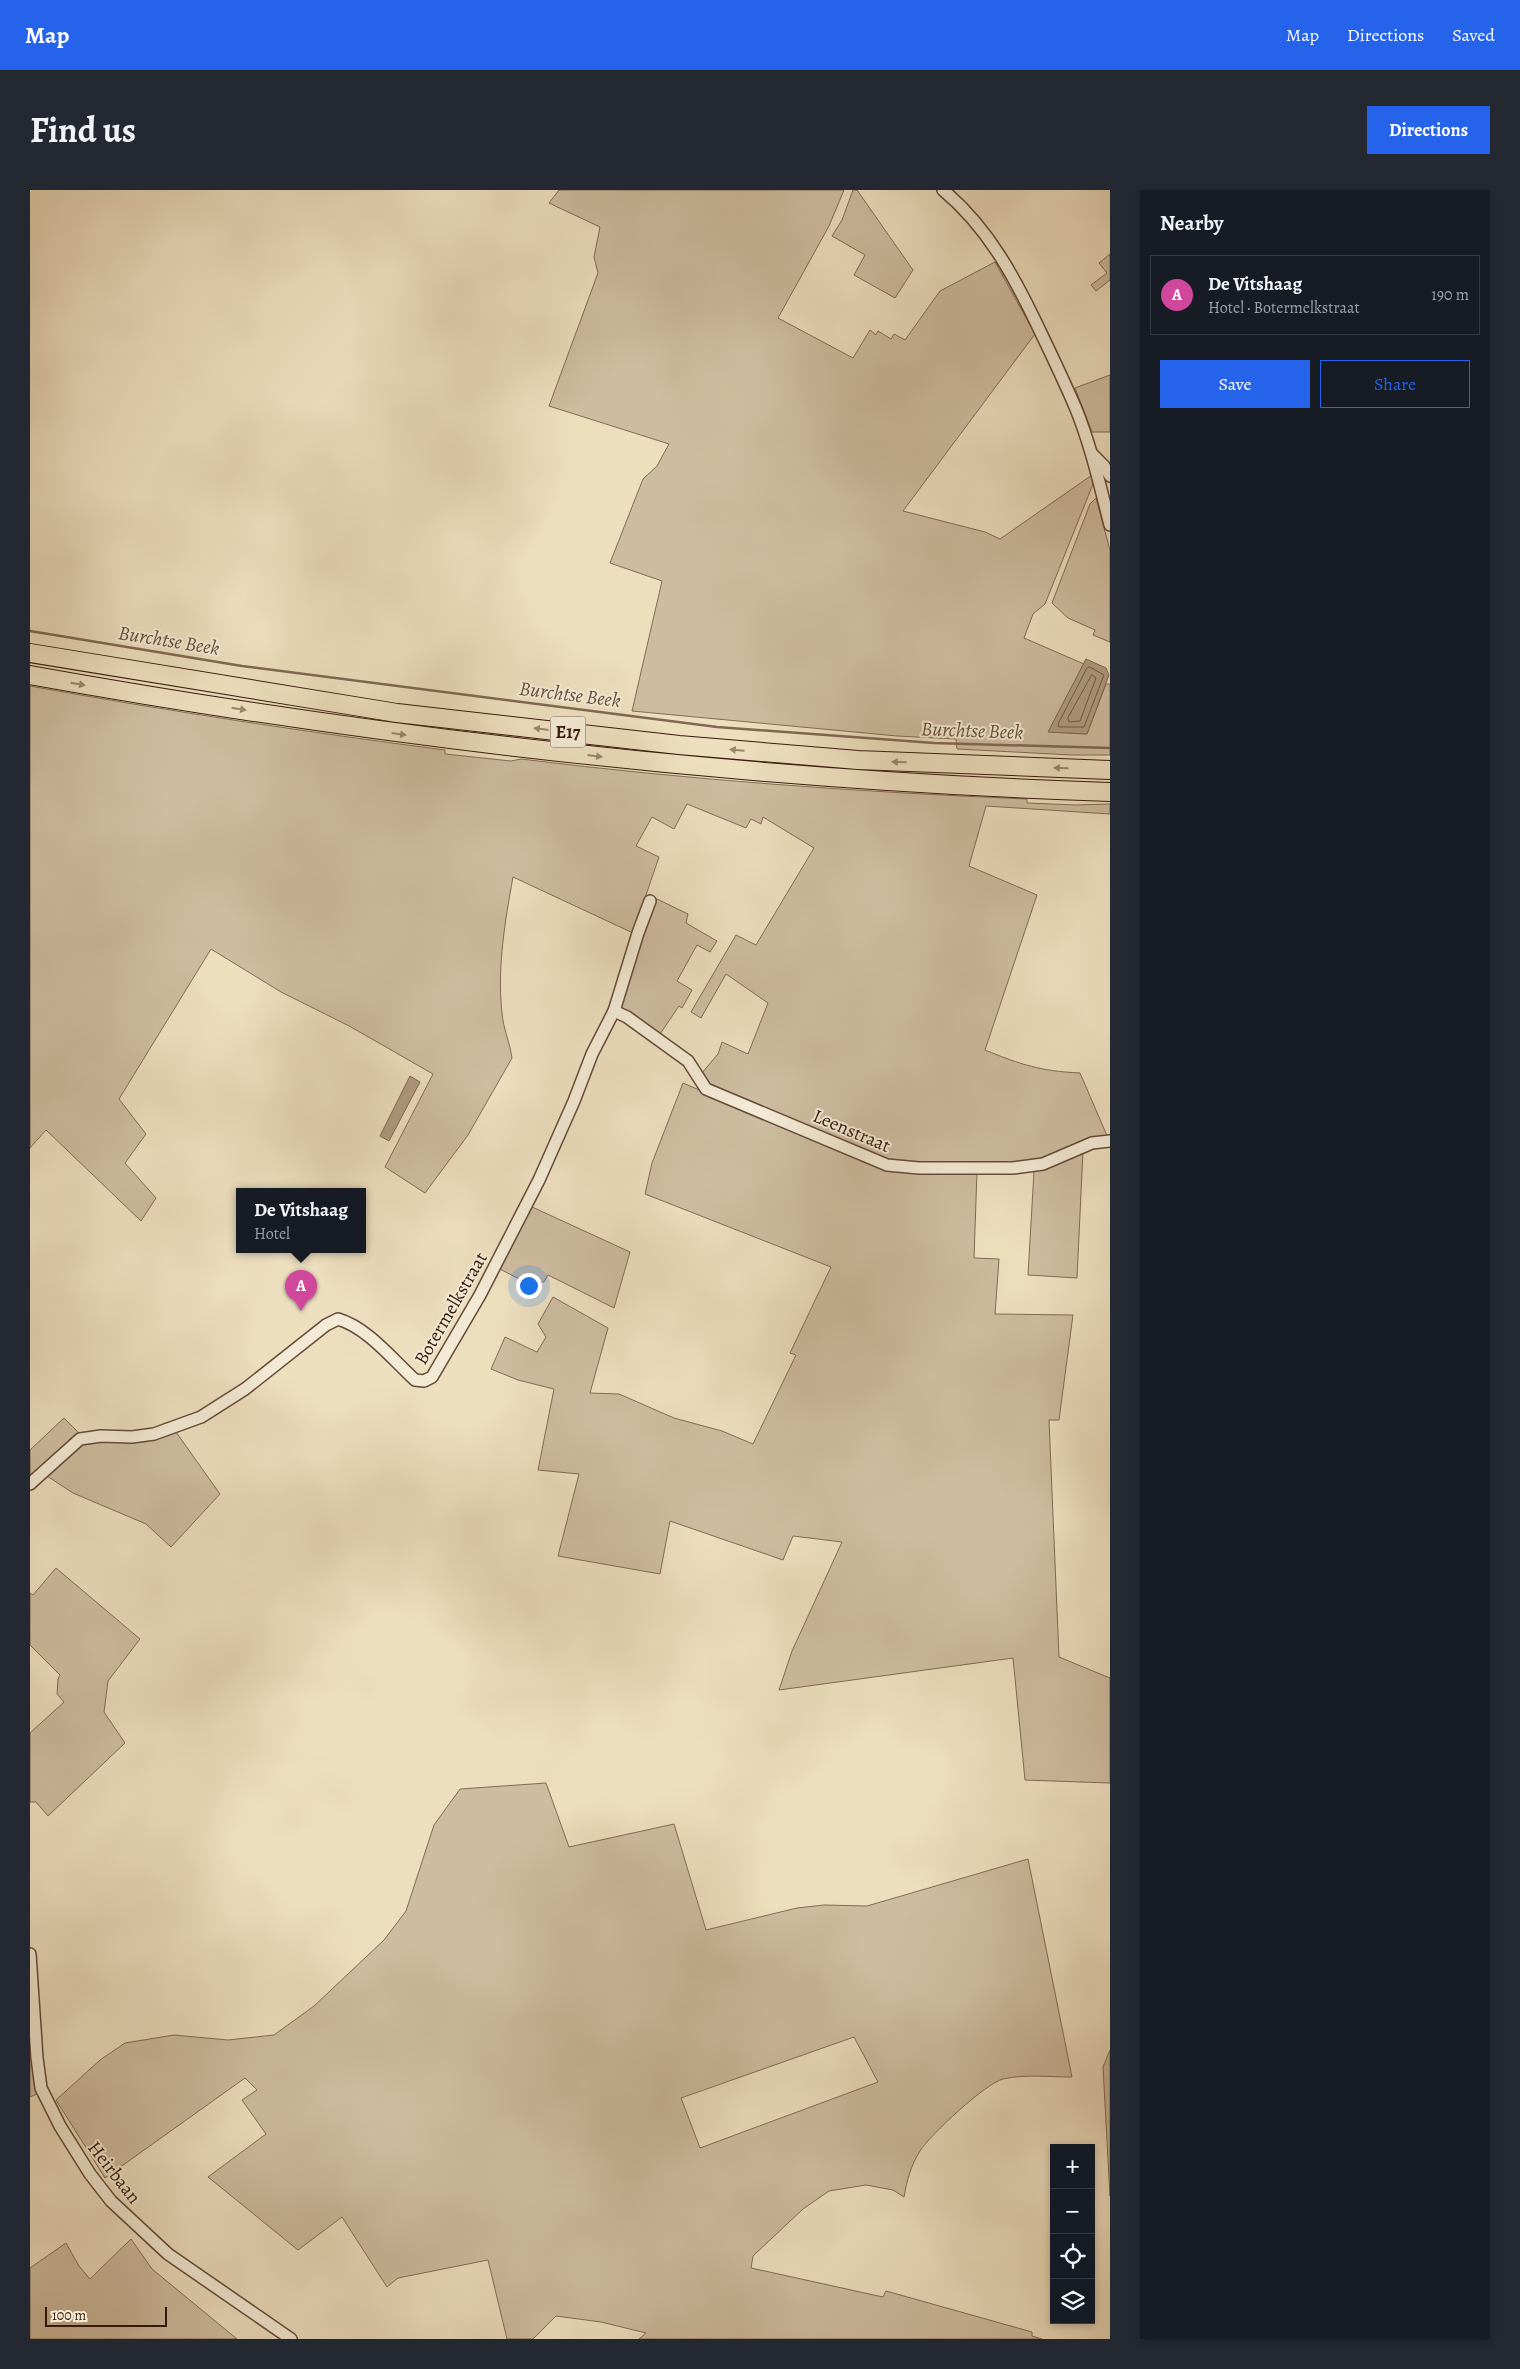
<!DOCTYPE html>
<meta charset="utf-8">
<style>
:root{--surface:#171b24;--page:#242831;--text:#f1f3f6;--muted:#9ea1a6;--line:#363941;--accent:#2563eb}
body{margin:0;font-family:Alegreya,serif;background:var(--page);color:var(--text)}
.controls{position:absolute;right:15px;bottom:15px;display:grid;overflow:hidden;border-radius:0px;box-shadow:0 2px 8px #0003}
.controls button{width:45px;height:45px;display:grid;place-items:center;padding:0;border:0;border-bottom:1px solid var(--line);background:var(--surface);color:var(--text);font:25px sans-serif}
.scale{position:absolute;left:15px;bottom:12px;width:122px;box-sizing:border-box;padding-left:5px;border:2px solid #37180b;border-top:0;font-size:14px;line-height:18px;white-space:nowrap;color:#37180b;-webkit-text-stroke:4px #f3ead5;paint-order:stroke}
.you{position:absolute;left:498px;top:1095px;width:18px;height:18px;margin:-12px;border:4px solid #fff;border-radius:50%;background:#1a73e8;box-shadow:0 0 0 8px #1a73e833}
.badge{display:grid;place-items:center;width:32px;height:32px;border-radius:50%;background:var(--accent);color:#fff;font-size:16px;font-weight:700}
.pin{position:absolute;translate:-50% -41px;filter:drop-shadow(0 1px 2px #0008)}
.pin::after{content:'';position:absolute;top:26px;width:18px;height:15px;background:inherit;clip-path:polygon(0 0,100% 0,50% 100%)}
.popup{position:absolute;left:206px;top:998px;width:130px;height:65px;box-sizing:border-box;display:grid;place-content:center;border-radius:0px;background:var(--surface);filter:drop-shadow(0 1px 4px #0005);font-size:16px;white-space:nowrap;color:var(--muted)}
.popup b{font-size:19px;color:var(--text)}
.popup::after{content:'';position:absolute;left:50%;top:100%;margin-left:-10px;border:10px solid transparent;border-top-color:var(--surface)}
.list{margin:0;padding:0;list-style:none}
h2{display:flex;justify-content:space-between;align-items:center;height:65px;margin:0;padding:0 20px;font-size:21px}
h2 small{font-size:16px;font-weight:400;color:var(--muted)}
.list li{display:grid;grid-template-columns:32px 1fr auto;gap:15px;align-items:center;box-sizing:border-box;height:80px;margin:0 10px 10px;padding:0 10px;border:1px solid var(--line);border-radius:0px}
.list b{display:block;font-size:19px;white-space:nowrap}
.list p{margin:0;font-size:16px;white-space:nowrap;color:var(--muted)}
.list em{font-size:16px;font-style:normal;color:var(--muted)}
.actions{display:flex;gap:10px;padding:15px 20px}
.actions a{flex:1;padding:11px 0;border:1px solid var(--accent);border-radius:0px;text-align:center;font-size:18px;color:var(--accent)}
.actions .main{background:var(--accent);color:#fff}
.icon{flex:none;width:28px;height:28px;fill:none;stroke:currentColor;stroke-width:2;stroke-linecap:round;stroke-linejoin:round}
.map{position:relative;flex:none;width:1080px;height:2149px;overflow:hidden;border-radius:0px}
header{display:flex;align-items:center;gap:30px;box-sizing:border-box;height:70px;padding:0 25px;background:var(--accent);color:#fff}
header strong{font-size:24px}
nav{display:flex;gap:28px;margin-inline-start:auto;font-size:18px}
.intro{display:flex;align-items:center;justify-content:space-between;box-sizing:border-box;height:120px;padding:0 30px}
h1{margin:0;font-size:35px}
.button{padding:12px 22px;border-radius:0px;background:var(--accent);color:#fff;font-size:18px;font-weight:700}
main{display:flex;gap:30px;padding:0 30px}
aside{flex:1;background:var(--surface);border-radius:0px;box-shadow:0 2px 8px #0003}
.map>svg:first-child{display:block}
</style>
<header>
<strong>Map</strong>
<nav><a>Map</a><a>Directions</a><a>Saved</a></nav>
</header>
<div class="intro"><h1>Find us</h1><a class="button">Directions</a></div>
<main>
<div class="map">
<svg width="1080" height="2149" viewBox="0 0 1080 2149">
<rect width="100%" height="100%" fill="#eddebe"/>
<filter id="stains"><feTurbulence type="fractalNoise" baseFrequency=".004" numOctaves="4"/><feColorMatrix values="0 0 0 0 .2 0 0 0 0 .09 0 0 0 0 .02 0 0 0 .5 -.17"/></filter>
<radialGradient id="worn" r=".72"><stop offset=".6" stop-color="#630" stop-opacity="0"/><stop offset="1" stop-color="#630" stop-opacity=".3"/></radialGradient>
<g fill="#cebca0" stroke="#826a56" fill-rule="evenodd">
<path d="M529,0H814L799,36L748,128L823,168L840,140L846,145L848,141L861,149L864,144L875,150L910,101L965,72L1005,144L873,321L955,342L970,349L1062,285L1063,294L1015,414L1003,424L994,448L1054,474L1019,542L1057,544L1076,494H1080V565H1042L927,559L926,549L867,546L602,521L632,391L580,373L613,289L627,276L639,254L519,216L568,83L564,67L570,37L519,13Z"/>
<path d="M823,0H827L883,80L865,108L824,85L835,65L802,46L812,30Z"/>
<path d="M1080,64V90L1066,101L1061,95L1077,83L1069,73Z"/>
<path d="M1080,185V242H1062L1045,198Z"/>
<path d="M1066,308L1080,360V452L1063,445L1065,440L1038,428L1022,413L1060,314Z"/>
<path d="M0,496C138,521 276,542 415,560V564L481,571L491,569C660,590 828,602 997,609V613L1046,615L1080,614V624L956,616L939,676L1007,705L955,860C992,875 1010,881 1050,883L1078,948L1000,973H888L851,969L678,893L671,884L688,864L692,852L718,864L738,813L696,784L671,828L661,822L706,745L726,755L784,658L733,627L731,634L721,629L716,638L657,614L644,639L622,627L606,656L629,667L603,743L483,687C475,731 467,778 472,823C473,838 480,853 482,868L438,945L395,1003L355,977L403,884L321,837L251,802L181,759L89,909L116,944L95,973L126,1008L111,1031L16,940L0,958Z"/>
<path d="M627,709L658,724L656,733L687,751L680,762L667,755L647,791L662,800L652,818L649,816L630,844L590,817L623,714Z"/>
<path d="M653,893L842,974L947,981L944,1068L969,1069L965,1124L1043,1125L1029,1230H1019L1029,1467L1080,1488V1593L995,1590L983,1468L749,1500L762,1461L812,1352L763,1346L753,1370L640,1331L630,1384L528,1366L549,1284L508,1280L524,1199L488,1190L461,1179L475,1147L507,1162L516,1147L508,1134L523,1107L578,1138L560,1203L589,1204L644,1228L692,1241L723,1254L766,1165L760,1163L801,1077L615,1004L622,973Z"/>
<path d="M1053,960L1047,1088L998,1085L1004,981Z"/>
<path d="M500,1016L600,1062L584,1118L518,1085L514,1092L493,1091L468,1078Z"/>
<path d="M34,1228L50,1244L0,1287V1260Z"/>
<path d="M146,1242L190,1304L141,1357L116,1334L43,1303L14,1284L51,1254Z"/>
<path d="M26,1378L110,1449L78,1491L74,1522L95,1553L18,1626L6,1612H0V1543L34,1512L27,1504L28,1489L30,1485L0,1455V1403L3,1405Z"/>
<path d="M516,1593L539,1657L644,1634L676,1740L767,1718L794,1715L837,1716L998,1669L1042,1887C1019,1887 995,1884 973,1889C956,1893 900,1945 890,1961C881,1975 877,1990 874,2007L863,2000L836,1995L799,2001L773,2019L723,2066L721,2078L853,2107L856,2101L1002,2142V2146L1012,2149H609L616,2143L571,2132L526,2126L503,2149H477L458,2070L368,2088L357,2097L312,2027L268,2060L178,1987L236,1944L212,1910L227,1900L215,1888L75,1988L26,1910L70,1870L95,1853L144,1845L198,1850L244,1845L284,1816L354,1750L376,1721L404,1635L430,1599ZM824,1847L848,1892L670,1958L651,1908Z"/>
<path d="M0,1817L9,1903L0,1907Z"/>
<path d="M1080,1860V2006L1073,1877Z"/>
<path d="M101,2049L122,2079L207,2149H0V2078L36,2053L49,2076L60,2089Z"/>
</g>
<g fill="#af9b81" stroke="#7f6752">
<path d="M1056,469L1076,478L1079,485L1057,544L1018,542Z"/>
<path d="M380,886L390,892L359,951L350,946Z"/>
</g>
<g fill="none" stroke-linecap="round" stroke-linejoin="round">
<g stroke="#735a46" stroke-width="1">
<path d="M1060,477L1074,485L1054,537H1029L1028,534L1057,478Z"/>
<path d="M1062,485L1066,488L1050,531L1039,532L1038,528Z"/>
</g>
<path stroke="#7f6752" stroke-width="2.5" d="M0,441L212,476L687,537L904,553L1080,558"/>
<g stroke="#644a38" stroke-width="14">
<g id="minor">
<path d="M913,0C959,38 986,90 1011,143C1023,168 1035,193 1046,219C1061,256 1070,296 1080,335"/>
<path d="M1062,264L1074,276L1080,286"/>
<path d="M584,821L597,827L658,871L676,899L857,975L889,978H983L1013,974L1062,953L1080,951"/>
<path d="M0,1294L50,1249L71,1246L102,1247L124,1244L171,1227L215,1199L296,1135L308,1129C338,1138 362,1169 385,1190L394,1191L402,1187L450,1105L509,990L544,911L562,864L584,821L608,743L620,711"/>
<path d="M0,1764L7,1868L11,1898L30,1936L60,1984L81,2011L138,2064L261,2149"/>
</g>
</g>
<g stroke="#37180b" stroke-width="20">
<g id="highway">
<path d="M0,463L367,523L649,555L828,570L1080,580"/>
<path d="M0,485C357,549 717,590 1080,602"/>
</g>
</g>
<use href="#minor" stroke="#f3ead5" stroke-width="11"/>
<use href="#highway" stroke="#eddebe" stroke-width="18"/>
</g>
<defs><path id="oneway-solid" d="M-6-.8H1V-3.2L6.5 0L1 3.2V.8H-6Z" transform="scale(1.25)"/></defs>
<g fill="#9b856d">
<use href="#oneway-solid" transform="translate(48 494) rotate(10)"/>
<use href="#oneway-solid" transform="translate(209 519) rotate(9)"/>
<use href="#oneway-solid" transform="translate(511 539) rotate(-173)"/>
<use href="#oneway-solid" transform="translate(369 544) rotate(8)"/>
<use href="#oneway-solid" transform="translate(707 560) rotate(-175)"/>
<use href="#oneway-solid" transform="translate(565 566) rotate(7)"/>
<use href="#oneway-solid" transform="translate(869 572) rotate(-178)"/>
<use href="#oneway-solid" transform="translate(1031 578) rotate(-178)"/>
</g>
<g text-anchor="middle" stroke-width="4" stroke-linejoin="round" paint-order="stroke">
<rect fill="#f3ead5" stroke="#6f5748" stroke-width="1" x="520.5" y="526.5" width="35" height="31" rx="4"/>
<g font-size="18" font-weight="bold" fill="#37180b">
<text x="538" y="548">E17</text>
</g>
<g font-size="19" fill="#37180b" stroke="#f3ead5">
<text transform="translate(822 940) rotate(23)" y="7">Leenstraat</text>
<text transform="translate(420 1118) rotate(-60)" y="7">Botermelkstraat</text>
<text transform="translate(85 1982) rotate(52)" y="7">Heirbaan</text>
</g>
<g font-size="20" font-style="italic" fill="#674c3a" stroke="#f3ead5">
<text transform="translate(139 450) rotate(9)" y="7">Burchtse Beek</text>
<text transform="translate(540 504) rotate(7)" y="7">Burchtse Beek</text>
<text transform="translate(942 540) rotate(2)" y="7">Burchtse Beek</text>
</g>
</g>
<rect width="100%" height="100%" filter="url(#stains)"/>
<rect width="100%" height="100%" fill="url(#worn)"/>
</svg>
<div class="controls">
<button>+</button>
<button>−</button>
<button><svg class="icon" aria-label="locate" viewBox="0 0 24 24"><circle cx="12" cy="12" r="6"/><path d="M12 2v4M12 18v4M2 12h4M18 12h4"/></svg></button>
<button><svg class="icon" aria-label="layers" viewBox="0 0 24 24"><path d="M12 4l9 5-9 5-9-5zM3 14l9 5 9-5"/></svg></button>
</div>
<div class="scale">100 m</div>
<div class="you"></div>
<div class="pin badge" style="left:271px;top:1121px;background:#d1479c">A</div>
<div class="popup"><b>De Vitshaag</b>Hotel</div>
</div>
<aside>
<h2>Nearby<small></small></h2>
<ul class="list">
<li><span class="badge" style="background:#d1479c">A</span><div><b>De Vitshaag</b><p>Hotel · Botermelkstraat</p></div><em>190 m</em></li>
</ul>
<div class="actions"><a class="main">Save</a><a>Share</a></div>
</aside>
</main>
